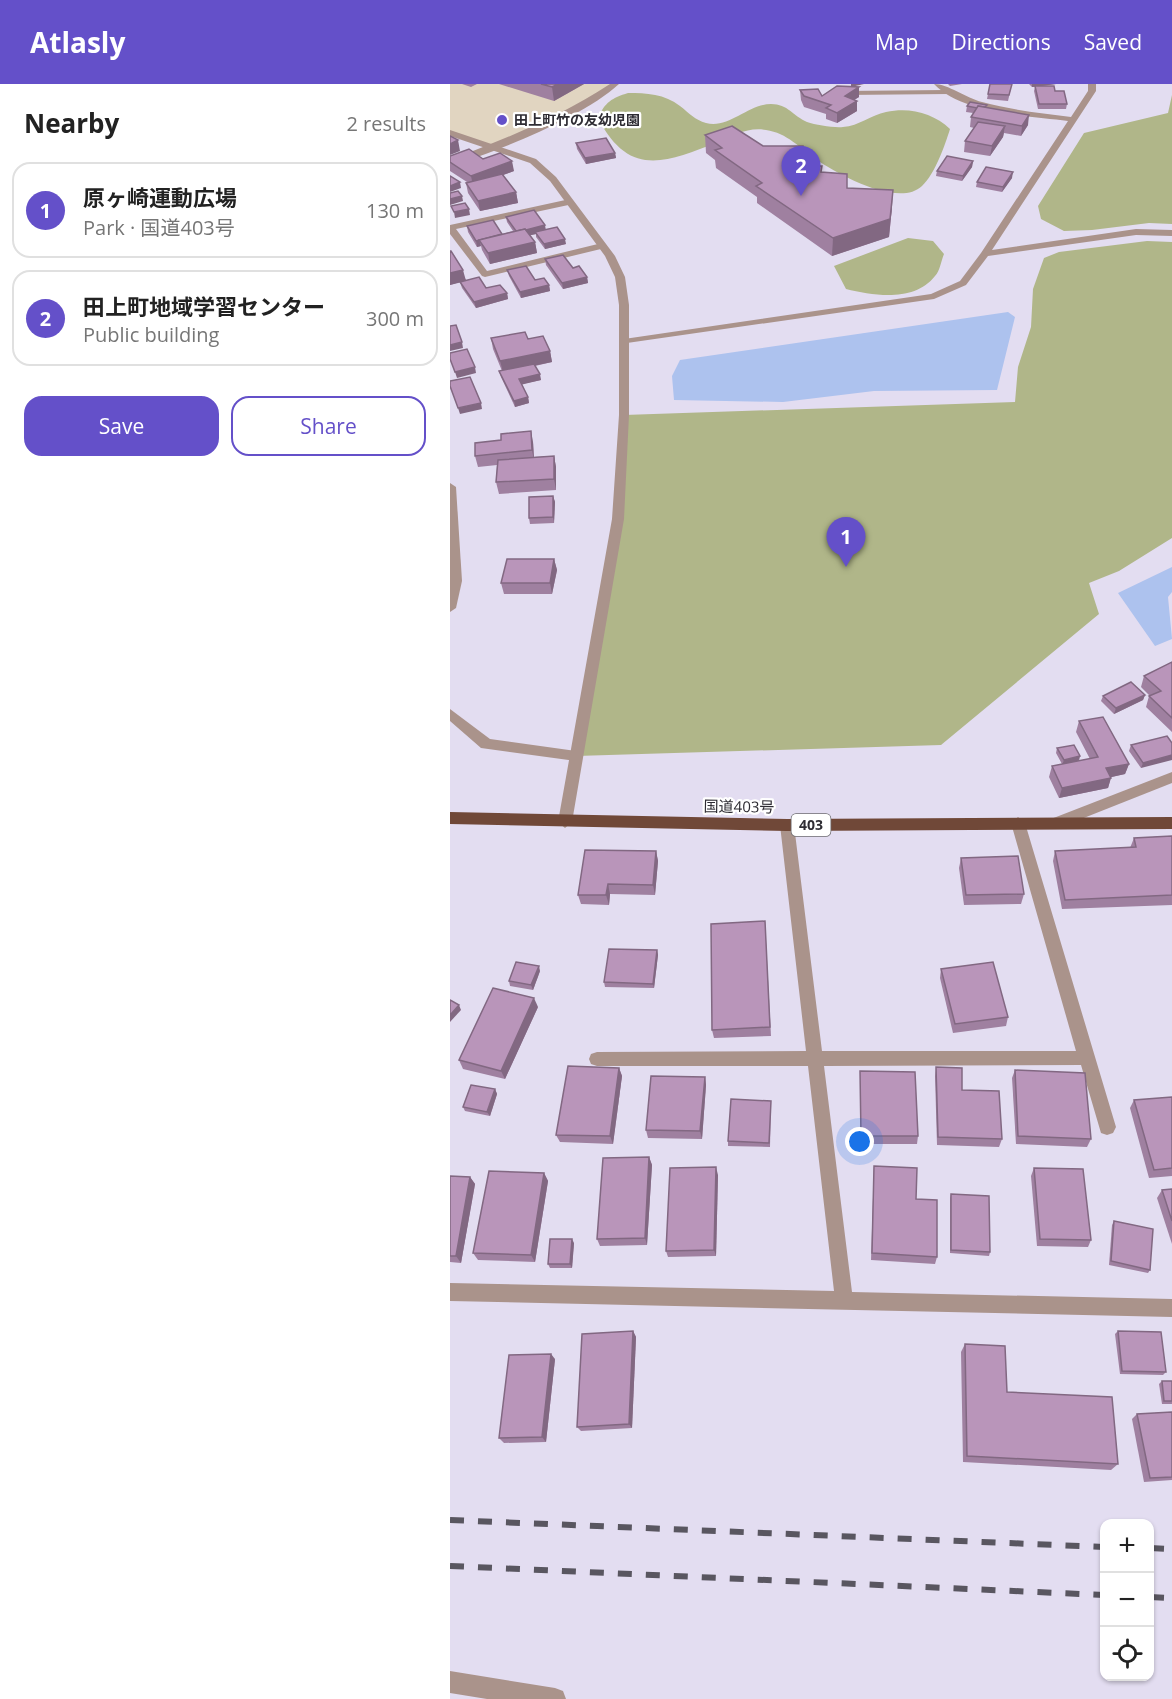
<!DOCTYPE html>
<meta charset="utf-8">
<style>
:root{--surface:#fff;--page:#f2f2f2;--text:#222;--muted:#767676;--line:#e0e0e0;--accent:#6450c9}
body{margin:0;font-family:"Open Sans","Noto Sans JP",sans-serif;background:var(--page);color:var(--text)}
.controls{position:absolute;right:18px;bottom:18px;display:grid;overflow:hidden;border-radius:12px;box-shadow:0 2px 4px #0004}
.controls button{width:54px;height:54px;display:grid;place-items:center;padding:0;border:0;border-bottom:2px solid var(--line);background:var(--surface);color:var(--text);font:30px sans-serif}
.you{position:absolute;left:410px;top:1058px;width:21px;height:21px;margin:-15px;border:4px solid #fff;border-radius:50%;background:#1a73e8;box-shadow:0 0 0 9px #1a73e833}
.badge{display:grid;place-items:center;width:39px;height:39px;border-radius:50%;background:var(--accent);color:#fff;font-size:20px;font-weight:700}
.pin{position:absolute;translate:-50% -50px;filter:drop-shadow(0 2px 3px #0008)}
.pin::after{content:'';position:absolute;top:32px;width:21px;height:18px;background:inherit;clip-path:polygon(0 0,100% 0,50% 100%)}
.list{margin:0;padding:0;list-style:none}
h2{display:flex;justify-content:space-between;align-items:center;height:78px;margin:0;padding:0 24px;font-size:26px}
h2 small{font-size:20px;font-weight:400;color:var(--muted)}
.list li{display:grid;grid-template-columns:39px 1fr auto;gap:18px;align-items:center;box-sizing:border-box;height:96px;margin:0 12px 12px;padding:0 12px;border:2px solid var(--line);border-radius:18px}
.list b{display:block;font-size:22px;white-space:nowrap}
.list p{margin:0;font-size:20px;white-space:nowrap;color:var(--muted)}
.list em{font-size:20px;font-style:normal;color:var(--muted)}
.actions{display:flex;gap:12px;padding:18px 24px}
.actions a{flex:1;padding:14px 0;border:2px solid var(--accent);border-radius:18px;text-align:center;font-size:21px;color:var(--accent)}
.actions .main{background:var(--accent);color:#fff}
.icon{flex:none;width:33px;height:33px;fill:none;stroke:currentColor;stroke-width:2;stroke-linecap:round;stroke-linejoin:round}
.map{position:relative;flex:none;width:722px;height:1615px;overflow:hidden}
header{display:flex;align-items:center;gap:36px;box-sizing:border-box;height:84px;padding:0 30px;background:var(--accent);color:#fff}
header strong{font-size:28px}
nav{display:flex;gap:33px;margin-inline-start:auto;font-size:21px}
main{display:flex}
aside{flex:1;background:var(--surface)}
.map>svg:first-child{display:block}
</style>
<header>
<strong>Atlasly</strong>
<nav><a>Map</a><a>Directions</a><a>Saved</a></nav>
</header>
<main>
<aside>
<h2>Nearby<small>2 results</small></h2>
<ul class="list">
<li><span class="badge">1</span><div><b>原ヶ崎運動広場</b><p>Park · 国道403号</p></div><em>130 m</em></li>
<li><span class="badge">2</span><div><b>田上町地域学習センター</b><p>Public building</p></div><em>300 m</em></li>
</ul>
<div class="actions"><a class="main">Save</a><a>Share</a></div>
</aside>
<div class="map">
<svg width="722" height="1615" viewBox="0 0 722 1615">
<rect width="100%" height="100%" fill="#e3ddf1"/>
<path fill="#e1d5c1" d="M0,0H165L125,26L40,62L0,49Z"/>
<g fill="#b0b689">
<path d="M178,9C196,9 215,10 230,22C239,29 245,36 256,39C279,45 298,20 321,20C338,20 343,32 357,38C366,41 384,44 393,43C409,42 421,31 436,28C460,23 483,29 500,45C495,61 485,90 472,102C449,124 389,91 367,76C350,64 337,49 316,46C298,43 284,51 268,58C215,79 179,94 148,34C155,18 162,14 178,9Z"/>
<path d="M722,11V140L699,139L642,146L614,147L591,135L588,122L634,49L718,29Z"/>
<path d="M458,154L483,157L494,170C491,177 490,187 485,192C465,218 425,212 396,205L384,182Z"/>
<path d="M697,157L722,158V454L669,487L639,499L649,530L491,661L126,672L168,435L174,331L565,318L568,283L581,243L583,205L594,174L609,168Z"/>
</g>
<g fill="#adc2ee">
<path d="M558,228L565,233L547,306L424,307L333,318L224,316L222,292L230,276Z"/>
<path d="M722,483V508L718,513L722,555L705,562L668,509Z"/>
</g>
<g fill="none" stroke-linecap="round" stroke-linejoin="round">
<path fill="#aa938b" fill-rule="evenodd" d="M496,6H499V10L394,11L390,9L394,7Z"/>
<g fill="#aa938b" fill-rule="evenodd">
<path d="M160,0H169C133,33 47,68 0,82V76C57,54 108,34 160,0Z"/>
<path d="M484,0C498,0 516,14 532,18C561,26 591,29 621,33L638,7V0H646V7L542,166L686,145L722,146V152L686,151L538,172L516,201L484,215L170,260V256L174,255L481,210L510,197L531,169L618,37C578,32 513,30 484,0Z"/>
<path d="M120,115L124,118L123,120L6,145L37,187L152,159L157,162L155,164L35,193L32,192L0,150V141Z"/>
<path d="M0,399L6,403L12,497L6,524L0,528Z"/>
<path d="M0,625L40,655L126,667L133,672L126,677L31,664L0,637Z"/>
<path d="M722,688V699L611,743H601L599,739L601,735Z"/>
<path d="M568,733L575,739L666,1043L663,1049L657,1051L651,1049L631,981L374,982L402,1208L722,1215V1233L0,1217V1199L384,1207L358,982H147L141,980L139,975L141,970L147,968L356,967L330,741L337,735L344,741L372,967H626L561,739Z"/>
<path d="M0,1587L105,1604L113,1607L116,1615H37L0,1609Z"/>
</g>
<path fill="#aa938b" fill-rule="evenodd" d="M0,46L86,75L106,93L165,172L175,193L179,221V331L174,435L122,738L115,744L108,738L162,435L169,331V221L165,193L155,172L100,97L80,79L0,52Z"/>
<path fill="#704838" fill-rule="evenodd" d="M0,728L337,735L722,733V745L337,747L0,740Z"/>
<g stroke="#595660" stroke-width="6" stroke-dasharray="14 14" stroke-linecap="butt">
<path d="M0,1436L654,1463"/>
<path d="M700,1464L722,1465"/>
<path d="M0,1482L654,1511"/>
<path d="M700,1513L722,1514"/>
</g>
</g>
<g fill="#9f80a0">
<path d="M12,0H27L21,3Z"/>
<path d="M49,0H134L104,17Z"/>
<path d="M498,0H512L500,2Z"/>
<path d="M579,0H606L593,2L605,7L617,20L616,25H588L584,7L585,3H582Z"/>
<path d="M561,4L558,17L537,15L538,10Z"/>
<path d="M350,6L372,12L409,13L404,16L407,17V27L387,39L376,35V30L354,23L351,16Z"/>
<path d="M517,22L537,24L578,41L571,52L554,49L553,53L540,72L514,68L515,57L524,44L520,43L521,33L523,29L516,28Z"/>
<path d="M255,51L313,62L354,77L397,104L442,123L439,153L382,172L307,119V113L266,84L265,76L256,69Z"/>
<path d="M126,59L165,69L166,74L136,80L127,65Z"/>
<path d="M0,72L33,75L64,87L53,91L66,108L68,119L30,127L18,109L16,99L17,98L0,87Z"/>
<path d="M523,77L522,83L512,97L486,92L487,87Z"/>
<path d="M562,94L552,108L526,103L527,98Z"/>
<path d="M56,133L96,145L116,160L95,165L86,153V150L80,151L85,158L87,169L40,180L32,166L31,162L27,163L18,148L17,142L52,150L63,147L57,138Z"/>
<path d="M0,167L16,196L36,204L57,209L58,215L26,224L12,204L10,198L0,201Z"/>
<path d="M95,175L123,184L137,193L138,199L113,205L96,181Z"/>
<path d="M57,186L99,201L100,207L71,214L59,192Z"/>
<path d="M41,254L78,255L100,267L102,278L85,282L91,296L72,300L78,313L79,319L65,323L51,293L49,287H52L43,265Z"/>
<path d="M83,358L84,373L104,372L106,383V406L49,410L46,398L47,381L28,383L25,372Z"/>
<path d="M103,412L105,418L104,439L80,440L79,434Z"/>
<path d="M104,475L107,486L102,510H54L51,499Z"/>
<path d="M722,578V648L696,623L699,612H700L691,603L694,592Z"/>
<path d="M695,611L693,616L664,630L651,617L653,612Z"/>
<path d="M629,637L679,680L675,690L661,693L658,704L609,714L599,693L602,682L612,680L606,669L607,664L630,672L629,677L640,675L626,648Z"/>
<path d="M722,659L691,684L679,667L681,661Z"/>
<path d="M722,752V821L612,825L603,777L605,767L680,764L684,754Z"/>
<path d="M206,767L208,777L205,811L160,810L159,821L131,820L128,811Z"/>
<path d="M511,774L574,810L571,820L514,821L509,784Z"/>
<path d="M315,837L321,952L264,954L262,946Z"/>
<path d="M207,866L208,871L204,904L155,903L154,898Z"/>
<path d="M491,885L558,933L556,942L503,949L490,894Z"/>
<path d="M90,887L83,906L60,902L59,897Z"/>
<path d="M88,923L55,995L13,985L9,976Z"/>
<path d="M486,983L512,1006L552,1055L549,1063L487,1061L485,992Z"/>
<path d="M169,984L172,992L163,1060L110,1058L106,1051Z"/>
<path d="M565,986L641,1055L637,1063L566,1060L562,994Z"/>
<path d="M410,987L468,1052L467,1060H411Z"/>
<path d="M255,993L256,1001L252,1055L198,1054L196,1046Z"/>
<path d="M45,1005L47,1010L40,1032L15,1027L13,1023Z"/>
<path d="M722,1013V1092L699,1094L680,1024L684,1016Z"/>
<path d="M321,1017L320,1063L278,1062V1057Z"/>
<path d="M199,1073L202,1081L197,1161L150,1162L147,1155Z"/>
<path d="M424,1082L466,1115L487,1173L485,1180L421,1176Z"/>
<path d="M584,1084L641,1156L638,1163L587,1162L581,1092Z"/>
<path d="M94,1089L98,1097L85,1178L28,1176L23,1169Z"/>
<path d="M268,1091L266,1172L218,1173L216,1167Z"/>
<path d="M0,1092L20,1093L25,1100L11,1179L0,1178Z"/>
<path d="M722,1105V1160L707,1114L712,1106Z"/>
<path d="M501,1110L540,1168L539,1172L500,1169V1114Z"/>
<path d="M664,1137L700,1186L698,1189L659,1181L662,1141Z"/>
<path d="M124,1159L122,1184H100L98,1180Z"/>
<path d="M183,1247L186,1253L182,1344L131,1347L127,1343Z"/>
<path d="M668,1247L716,1288L713,1291L670,1290L665,1250Z"/>
<path d="M515,1260L557,1308L668,1380L661,1386L513,1378L511,1268Z"/>
<path d="M105,1275L96,1358L54,1359L49,1354Z"/>
<path d="M712,1297H722V1320H712L709,1300Z"/>
<path d="M722,1328V1396L694,1398L682,1335L687,1330Z"/>
</g>
<g fill="#826882">
<path d="M108,0H134L104,17L102,3Z"/>
<path d="M401,0H414L401,3Z"/>
<path d="M582,0H606L582,3Z"/>
<path d="M409,3V13L394,22L395,12Z"/>
<path d="M407,17V27L387,39V29Z"/>
<path d="M579,31L578,41L571,52L572,42Z"/>
<path d="M555,42L553,53L540,72L542,62Z"/>
<path d="M8,56L10,67L0,71V60Z"/>
<path d="M165,69L166,74L136,80L135,74Z"/>
<path d="M62,77L64,87L23,102L21,92Z"/>
<path d="M523,77L522,83L512,97L513,92Z"/>
<path d="M563,88L562,94L552,108L553,103Z"/>
<path d="M10,98L11,104L0,108V102Z"/>
<path d="M443,106L442,123L439,153L382,172L383,154Z"/>
<path d="M66,108L68,119L30,127L28,117Z"/>
<path d="M12,112L13,117L0,121V115Z"/>
<path d="M19,125L20,131L5,134L4,128Z"/>
<path d="M95,141L96,147L85,148L86,150L68,154L67,148Z"/>
<path d="M115,155L116,160L95,165L94,160Z"/>
<path d="M29,156L31,162L27,163L26,157Z"/>
<path d="M85,158L87,169L40,180L38,169Z"/>
<path d="M13,186L16,197L0,201V189Z"/>
<path d="M137,193L138,199L113,205L112,199Z"/>
<path d="M99,201L100,207L71,214L70,208Z"/>
<path d="M57,209L58,215L26,224L24,218Z"/>
<path d="M12,258L13,264L0,267V261Z"/>
<path d="M100,267L102,278L53,288L50,277Z"/>
<path d="M25,283L26,289L7,294L5,288Z"/>
<path d="M90,290L91,296L70,301L69,295Z"/>
<path d="M78,313L79,319L65,323L64,317Z"/>
<path d="M31,319L32,325L10,330L8,324Z"/>
<path d="M81,347L83,358L84,377L82,366Z"/>
<path d="M104,372L106,383V406L104,395Z"/>
<path d="M103,412L105,418L104,439L103,433Z"/>
<path d="M104,475L107,486L102,510L100,499Z"/>
<path d="M695,611L693,616L664,630L666,624Z"/>
<path d="M722,671V676L691,684L693,679Z"/>
<path d="M630,672L628,678L612,681L614,676Z"/>
<path d="M679,680L675,690L653,695L656,684Z"/>
<path d="M661,694L658,704L609,714L612,704Z"/>
<path d="M206,767L208,777L205,811L203,801Z"/>
<path d="M158,800L160,810L159,821L156,811Z"/>
<path d="M207,866L208,871L204,904L203,900Z"/>
<path d="M89,882L90,887L83,906L81,901Z"/>
<path d="M84,914L88,923L55,995L51,987Z"/>
<path d="M9,921L11,926L0,938V931Z"/>
<path d="M169,984L172,992L163,1060L160,1052Z"/>
<path d="M255,993L256,1001L252,1055L250,1047Z"/>
<path d="M45,1005L47,1010L40,1032L37,1028Z"/>
<path d="M199,1073L202,1081L197,1161L195,1154Z"/>
<path d="M266,1083L268,1091L266,1172L264,1166Z"/>
<path d="M94,1089L98,1097L85,1178L81,1171Z"/>
<path d="M20,1093L25,1100L11,1179L6,1172Z"/>
<path d="M122,1155L124,1159L122,1184L120,1180Z"/>
<path d="M183,1247L186,1253L182,1344L179,1340Z"/>
<path d="M101,1270L105,1275L96,1358L92,1353Z"/>
</g>
<g fill="#b995ba" stroke="#826882" stroke-width="1.5">
<path d="M91,0H108L102,3Z"/>
<path d="M540,0H562L559,11L538,10Z"/>
<path d="M387,2L409,3L395,12L407,17L387,29L376,24L381,21L354,12L350,6L368,5L372,12Z"/>
<path d="M585,2H604L605,7H614L617,20H589Z"/>
<path d="M520,18L537,21L535,23L528,22L527,24L517,22Z"/>
<path d="M528,22L579,31L572,42L521,33Z"/>
<path d="M528,38L555,42L542,62L515,57Z"/>
<path d="M282,42L313,62H353L352,77H364V82H372L371,88L397,90V104L443,106L440,135L383,154L306,102L312,99L265,66L272,64L255,51Z"/>
<path d="M0,52L8,56L0,60Z"/>
<path d="M156,54L165,69L135,74L126,59Z"/>
<path d="M19,65L33,75L50,69L62,77L21,92L0,78V72Z"/>
<path d="M497,72L523,77L513,92L487,87Z"/>
<path d="M536,83L563,88L553,103L527,98Z"/>
<path d="M52,90L66,108L28,117L16,99Z"/>
<path d="M0,92L10,98L0,102Z"/>
<path d="M8,107L12,112L0,115V109Z"/>
<path d="M15,119L19,125L4,128L1,122Z"/>
<path d="M84,126L95,141L76,146L75,145L66,147L56,133Z"/>
<path d="M43,136L52,150L26,157L17,142Z"/>
<path d="M107,143L115,155L94,160L85,148Z"/>
<path d="M75,145L85,158L38,169L29,156Z"/>
<path d="M0,167H1L13,186L0,189Z"/>
<path d="M113,171L123,184L129,182L137,193L112,199L95,175Z"/>
<path d="M76,182L85,196L94,194L99,201L70,208L57,186Z"/>
<path d="M29,193L36,204L50,201L57,209L24,218L10,198Z"/>
<path d="M6,241L12,258L0,261V242Z"/>
<path d="M75,248L78,255L93,252L100,267L50,277L41,254Z"/>
<path d="M17,265L25,283L5,288L0,275V269Z"/>
<path d="M84,280L90,290L69,295L78,313L64,317L49,287Z"/>
<path d="M20,293L31,319L8,324L0,302V297Z"/>
<path d="M81,347L82,366L25,372V359L51,356V350Z"/>
<path d="M104,372V395L46,398L48,376Z"/>
<path d="M103,412V433L79,434V413Z"/>
<path d="M57,475H104L100,499H51Z"/>
<path d="M722,578V634L699,612L711,607L694,592Z"/>
<path d="M681,598L695,611L666,624L653,612Z"/>
<path d="M653,633L679,680L656,684L661,694L612,704L602,682L648,673L629,637Z"/>
<path d="M717,652L722,659V671L693,679L681,661Z"/>
<path d="M624,661L630,672L614,676L607,664Z"/>
<path d="M722,752V811L615,816L605,767L686,763L684,754Z"/>
<path d="M135,766L206,767L203,801L158,800L156,811H128Z"/>
<path d="M568,772L574,810L516,811L511,774Z"/>
<path d="M315,837L320,943L262,946L261,840Z"/>
<path d="M159,865L207,866L203,900L154,898Z"/>
<path d="M66,878L89,882L81,901L59,897Z"/>
<path d="M543,878L558,933L505,940L491,885Z"/>
<path d="M43,904L84,914L51,987L9,976Z"/>
<path d="M0,916L9,921L0,931Z"/>
<path d="M118,982L169,984L160,1052L106,1051Z"/>
<path d="M486,983L512,984V1006L549,1007L552,1055L488,1053Z"/>
<path d="M565,986L635,989L641,1055L568,1052Z"/>
<path d="M410,987L465,988L468,1052H411Z"/>
<path d="M201,992L255,993L250,1047L196,1046Z"/>
<path d="M21,1001L45,1005L37,1028L13,1023Z"/>
<path d="M722,1013V1084L704,1086L684,1016Z"/>
<path d="M281,1015L321,1017L319,1059L278,1057Z"/>
<path d="M199,1073L195,1154L147,1155L153,1074Z"/>
<path d="M424,1082L467,1084L466,1115L487,1116V1173L422,1169Z"/>
<path d="M266,1083L264,1166L216,1167L220,1084Z"/>
<path d="M584,1084L633,1085L641,1156L590,1155Z"/>
<path d="M39,1087L94,1089L81,1171L23,1169Z"/>
<path d="M0,1092L20,1093L6,1172H0Z"/>
<path d="M722,1105V1137L712,1106Z"/>
<path d="M501,1110L539,1112L540,1168L501,1166Z"/>
<path d="M664,1137L703,1145L700,1186L661,1177Z"/>
<path d="M100,1155H122L120,1180H98Z"/>
<path d="M183,1247L179,1340L127,1343L132,1250Z"/>
<path d="M668,1247L711,1248L716,1288L672,1287Z"/>
<path d="M515,1260L555,1262L557,1308L662,1313L668,1380L517,1372Z"/>
<path d="M101,1270L92,1353L49,1354L59,1271Z"/>
<path d="M712,1297H722V1317H714Z"/>
<path d="M722,1328V1393L700,1394L687,1330Z"/>
</g>
<circle fill="#6450c9" stroke="#fff" stroke-width="2" cx="52" cy="36" r="6"/>
<g text-anchor="middle" stroke-width="4.5" stroke-linejoin="round" paint-order="stroke">
<g font-size="14" font-weight="bold" fill="#2e2c33" stroke="#fff" text-anchor="start">
<text x="64" y="41">田上町竹の友幼児園</text>
</g>
<rect fill="#fff" stroke="#6d6b70" stroke-width="1.5" x="341.5" y="730" width="39" height="22" rx="4.5"/>
<g font-size="14" font-weight="bold" fill="#2e2c33">
<text x="361" y="746">403</text>
</g>
<g font-size="15" fill="#2e2c33" stroke="#fff">
<text transform="translate(289 723) rotate(1)" y="5">国道403号</text>
</g>
</g>
</svg>
<div class="controls">
<button>+</button>
<button>−</button>
<button><svg class="icon" aria-label="locate" viewBox="0 0 24 24"><circle cx="12" cy="12" r="6"/><path d="M12 2v4M12 18v4M2 12h4M18 12h4"/></svg></button>
</div>
<div class="you"></div>
<div class="pin badge" style="left:396px;top:483px">1</div>
<div class="pin badge" style="left:351px;top:112px">2</div>
</div>
</main>
